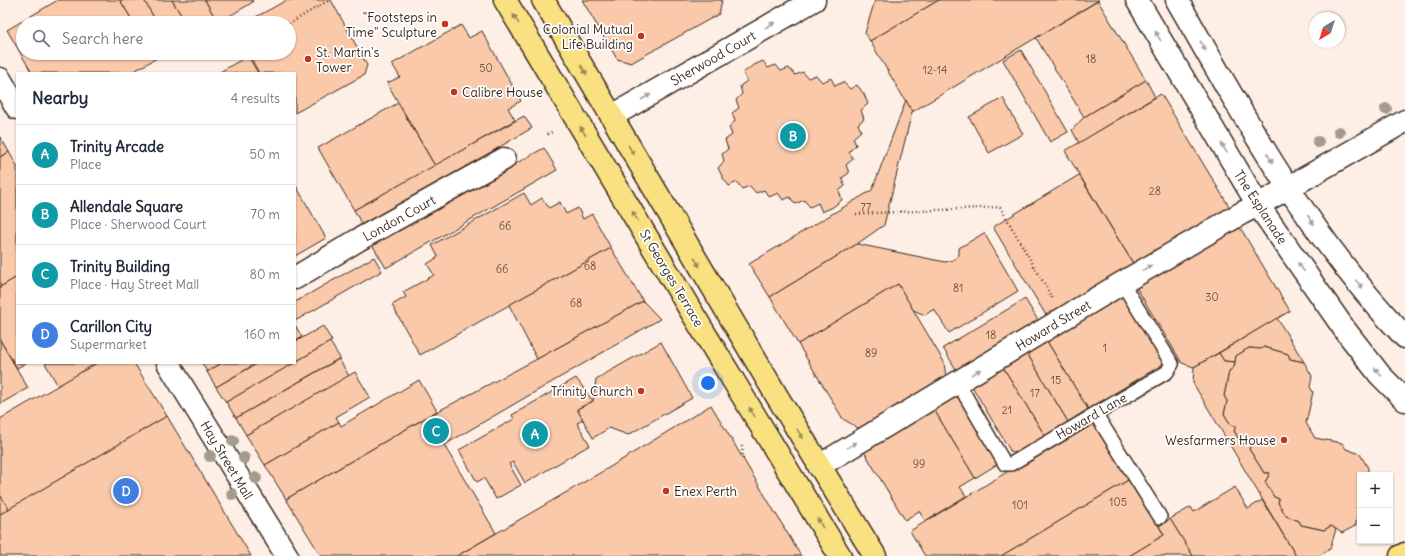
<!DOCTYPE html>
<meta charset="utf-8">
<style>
:root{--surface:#fff;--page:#f2f2f3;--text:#1f2937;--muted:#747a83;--line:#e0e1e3;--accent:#db2777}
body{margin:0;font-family:Delius,sans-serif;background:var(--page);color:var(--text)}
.controls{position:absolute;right:12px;bottom:12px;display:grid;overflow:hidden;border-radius:0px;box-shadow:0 1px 3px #0004}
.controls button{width:36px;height:36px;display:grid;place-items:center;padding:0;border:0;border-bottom:1px solid var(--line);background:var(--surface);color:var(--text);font:20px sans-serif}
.compass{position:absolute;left:1309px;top:12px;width:36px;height:36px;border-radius:50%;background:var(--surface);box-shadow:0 1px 3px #0004;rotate:218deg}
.you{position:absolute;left:708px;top:383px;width:14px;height:14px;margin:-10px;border:3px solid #fff;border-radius:50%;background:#1a73e8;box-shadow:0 0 0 6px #1a73e833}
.badge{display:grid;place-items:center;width:26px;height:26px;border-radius:50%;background:var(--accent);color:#fff;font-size:13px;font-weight:700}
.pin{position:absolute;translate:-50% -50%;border:2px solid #fff;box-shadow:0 1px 4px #0006}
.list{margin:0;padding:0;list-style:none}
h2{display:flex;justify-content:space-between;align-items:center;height:52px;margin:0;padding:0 16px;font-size:17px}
h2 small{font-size:13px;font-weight:400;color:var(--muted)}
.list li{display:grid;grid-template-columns:26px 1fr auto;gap:12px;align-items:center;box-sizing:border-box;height:60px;padding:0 16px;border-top:1px solid var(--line)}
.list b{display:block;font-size:15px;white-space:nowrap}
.list p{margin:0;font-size:13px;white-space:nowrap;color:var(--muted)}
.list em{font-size:13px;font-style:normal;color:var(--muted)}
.icon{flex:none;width:22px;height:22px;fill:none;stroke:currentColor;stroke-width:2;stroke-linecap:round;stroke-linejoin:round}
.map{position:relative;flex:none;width:1405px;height:556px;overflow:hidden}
.search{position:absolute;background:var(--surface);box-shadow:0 1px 3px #0004;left:16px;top:16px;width:280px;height:44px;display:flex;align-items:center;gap:10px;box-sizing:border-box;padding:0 14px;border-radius:22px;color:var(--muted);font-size:15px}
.panel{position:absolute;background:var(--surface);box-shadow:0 1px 3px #0004;left:16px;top:72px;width:280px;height:292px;border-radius:0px}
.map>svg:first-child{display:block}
</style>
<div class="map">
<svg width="1405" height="556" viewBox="0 0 1405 556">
<rect width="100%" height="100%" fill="#feefe6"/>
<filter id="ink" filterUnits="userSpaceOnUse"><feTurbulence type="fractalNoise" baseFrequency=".025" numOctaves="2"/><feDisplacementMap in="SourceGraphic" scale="8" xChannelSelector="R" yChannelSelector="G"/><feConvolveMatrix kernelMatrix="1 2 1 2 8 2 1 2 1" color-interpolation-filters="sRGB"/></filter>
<g filter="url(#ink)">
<g fill="#fac9aa" stroke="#3b2a1e">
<path d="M58,0H120L134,23H23V53H152L155,59L131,73H32L7,30Z"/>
<path d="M120,0H144L157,23H134Z"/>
<path d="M144,0H172L186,23H157Z"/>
<path d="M172,0H205L218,23H186Z"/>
<path d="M205,0H252L253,2L218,23Z"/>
<path d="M287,0H331L367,65L364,75L295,113V73H259L248,53H289V23H245Z"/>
<path d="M582,0H722L719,14L631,63L617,59Z"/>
<path d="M875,0H939L870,41L865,33Z"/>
<path d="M939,0H1099L912,112L870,41Z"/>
<path d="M1098,1L1146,80L1084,117L1036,38Z"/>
<path d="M461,25L469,38L482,31L521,101L508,108L515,120L435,166L387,83L400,77L392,64Z"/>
<path d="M1021,50L1068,132L1050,142L1003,60Z"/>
<path d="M152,53H168L155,59Z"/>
<path d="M248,56L258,73H218Z"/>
<path d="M763,61L768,68L776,65L781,71L789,68L795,75L803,72L808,78L816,75L822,82L831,78L835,86L843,82L850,89L857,85L864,94L868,104L861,110L864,119L858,124L861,131L853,138L856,145L849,152L853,159L846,165L849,173L842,178L845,186L839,191L842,200L833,207L822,212L818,203L810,207L804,200L795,204L790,197L783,200L778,193L769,197L764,190L756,193L750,186L742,189L737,182L729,186L723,178L718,168L724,161L722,154L728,149L725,140L732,135L729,127L735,121L732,113L739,108L736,100L742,94L740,86L747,81L743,73L752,66Z"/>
<path d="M1146,80L1155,97L1079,143L1072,130L1084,117Z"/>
<path d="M1161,94L1230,208L1134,265L1065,151Z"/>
<path d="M1003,98L1023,134L989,153L969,117Z"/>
<path d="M906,100L912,112L884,225L857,244L770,297L749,264L872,190Z"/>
<path d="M398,103L435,166L354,210L318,148Z"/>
<path d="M524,116L532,128L363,227L354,210Z"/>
<path d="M0,136L9,152L0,157Z"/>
<path d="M544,148L557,170L386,268L371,243Z"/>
<path d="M9,152L17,166V277L0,287V157Z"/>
<path d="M1079,175L1134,265L1047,317L993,227Z"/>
<path d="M295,184L326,238L295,256Z"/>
<path d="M524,193L531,205L542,198L549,208L560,202L566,214L578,208L583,219L592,214L611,248L420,355L392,305L406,297L403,292L434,275L427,264L438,257L432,245Z"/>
<path d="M1231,226L1241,229L1290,311L1194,367L1182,363L1134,284Z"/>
<path d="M984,233L1018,291L949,333L934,309L925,315L913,310L898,284L798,344L770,297L857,244L945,262L953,260L959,255V248Z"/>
<path d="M611,248L643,301L537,359L509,305Z"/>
<path d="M374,257L382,271L295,321V302Z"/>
<path d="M17,277V363H26L17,368L0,340V287Z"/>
<path d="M898,284L944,362L946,378L860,429L843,419L798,344Z"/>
<path d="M1124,290L1165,363L1088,409L1045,338Z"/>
<path d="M1025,299L1039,322L957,371L943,348Z"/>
<path d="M643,301L660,319L444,445L496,533L457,556H321L286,499L427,417L537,359Z"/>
<path d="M1277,318L1304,362L1290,359L1288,354L1264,347L1261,349L1249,348L1236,356L1235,362L1224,361L1219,353Z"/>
<path d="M295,325L302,337L295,341Z"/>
<path d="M323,326L332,341L295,362V342Z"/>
<path d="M1045,338L1088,409L1068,422L1025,350Z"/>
<path d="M0,340L28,388L0,404Z"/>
<path d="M330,342L340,358L236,418L226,402Z"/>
<path d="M661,342L692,398L628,435L609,428L593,438L577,409L593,401L596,379Z"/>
<path d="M1264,347L1288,354L1290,359L1304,362L1312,376L1310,387L1313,392L1306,423L1315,438L1342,443L1346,449L1360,454L1368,468V475H1360V512L1355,526L1342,533L1331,526L1324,530L1301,525L1299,521L1286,516L1278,503L1279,499L1274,497L1265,482L1270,473H1264L1249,449L1252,443L1242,444L1234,431L1236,426L1231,425L1224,414L1227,401L1224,396L1229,371L1234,367L1236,356L1249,348L1261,349Z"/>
<path d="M1025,350L1068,422L1045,436L1001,364Z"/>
<path d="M1219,353L1224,361L1235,362L1234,367L1229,371L1224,396L1227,401L1224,414L1231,425L1236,426L1234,431L1242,444L1252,443L1249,449L1264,473H1270L1265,482L1274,497L1279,499L1278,503L1286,516L1299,521L1301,525L1324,530L1331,526L1336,529L1330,549L1319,556H1296L1193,383L1194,367Z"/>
<path d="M339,359L349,376L246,435L236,418Z"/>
<path d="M45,363H97L58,386Z"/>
<path d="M97,363H134L167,416L9,509L0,495V419Z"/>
<path d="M202,363H222L207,372Z"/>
<path d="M222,363H257L216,387L207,372Z"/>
<path d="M258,363H294L226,402L216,387Z"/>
<path d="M1001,364L1045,436L1016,453L1011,452L970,383Z"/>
<path d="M355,372L370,397L336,417L339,422L265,465L246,435Z"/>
<path d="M576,378L593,401L577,409L583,420L577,423L590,445L525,483L513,462L509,464L521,485L496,499L484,478L477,482L459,450L514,419L512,415Z"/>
<path d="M419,380L437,411L286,499L265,465L339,422L341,426Z"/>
<path d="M958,393L1001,462L975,478L933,408Z"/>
<path d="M711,405L801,556H457L610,467Z"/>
<path d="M933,408L975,478L960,487L966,496L925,521L919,511L905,520L863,450Z"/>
<path d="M167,416L251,556H0V514Z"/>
<path d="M1094,419L1130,479L1001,556H925L910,531Z"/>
<path d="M1130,479L1164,535L1129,556H1001Z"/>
<path d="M1235,487L1248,509L1262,500L1296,556H1193L1170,519L1191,507L1194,512Z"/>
<path d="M0,495L9,509L0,514Z"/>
<path d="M1170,519L1193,556H1129L1164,535L1159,526Z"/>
</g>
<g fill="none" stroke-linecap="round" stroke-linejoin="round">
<g stroke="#3b2a1e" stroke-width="16">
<g id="lane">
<path d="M958,383L1005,464H1011L1167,372L1172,364L1122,283"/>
<path d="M1095,413L1160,517"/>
</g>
</g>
<g stroke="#3b2a1e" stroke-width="25">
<g id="street">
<path d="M0,79L17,108"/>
<path d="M612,116L814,0"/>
<path d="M295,278L358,240L504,159"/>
<path d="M168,363L287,556"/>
<path d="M819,466L1122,283L1242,213L1258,205L1405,121"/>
</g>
</g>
<g stroke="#3b2a1e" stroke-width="25">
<g id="secondary">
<path d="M1137,0L1258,205L1345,330L1380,375L1405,400"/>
<path d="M1177,0C1244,118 1311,239 1405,337"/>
</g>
</g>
<g stroke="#3b2a1e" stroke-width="25">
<g id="primary">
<path d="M505,0L691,311L840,556"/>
<path d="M543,0L778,398L875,556"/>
<path d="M1401,556L1405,554"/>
</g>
</g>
<g stroke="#3b2a1e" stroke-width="2.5" stroke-dasharray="1 3" stroke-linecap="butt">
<path d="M289,24L329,0"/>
<path d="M547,134L552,132"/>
<path d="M856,214L1000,207L1053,299"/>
<path d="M742,446L743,459"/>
</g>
<use href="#lane" stroke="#fff" stroke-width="13"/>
<use href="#street" stroke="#fff" stroke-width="22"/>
<use href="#secondary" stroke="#fff" stroke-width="22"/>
<use href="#primary" stroke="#f9e181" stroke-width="22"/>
</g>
<g fill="#a39c8b">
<circle cx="1386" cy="109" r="6"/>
<circle cx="1339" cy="132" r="6"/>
<circle cx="1318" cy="142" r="6"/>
<circle cx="233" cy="441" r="6"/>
<circle cx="210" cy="456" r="6"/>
<circle cx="244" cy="458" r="6"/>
<circle cx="256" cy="478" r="6"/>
<circle cx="232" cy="494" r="6"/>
</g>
<defs><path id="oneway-solid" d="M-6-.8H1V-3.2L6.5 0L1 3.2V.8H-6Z"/></defs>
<g fill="#9a8650">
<use href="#oneway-solid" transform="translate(516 19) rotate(-121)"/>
<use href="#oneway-solid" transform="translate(584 70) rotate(59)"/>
<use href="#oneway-solid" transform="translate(583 131) rotate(-121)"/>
<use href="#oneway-solid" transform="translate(631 150) rotate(60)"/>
<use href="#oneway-solid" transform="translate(635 216) rotate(-121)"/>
<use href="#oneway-solid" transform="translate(697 262) rotate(60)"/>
<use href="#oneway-solid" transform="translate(752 412) rotate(-121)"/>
<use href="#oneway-solid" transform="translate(800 434) rotate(59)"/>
<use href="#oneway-solid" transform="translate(820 523) rotate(-121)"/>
</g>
<g fill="#a79f9a">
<use href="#oneway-solid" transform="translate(770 25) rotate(-30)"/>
<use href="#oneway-solid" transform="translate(1158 36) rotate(-120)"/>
<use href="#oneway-solid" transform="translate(1203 46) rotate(61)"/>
<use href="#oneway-solid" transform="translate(646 97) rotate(-30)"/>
<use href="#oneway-solid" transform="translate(1224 148) rotate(-120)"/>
<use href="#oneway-solid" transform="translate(1270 158) rotate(58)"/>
<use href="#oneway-solid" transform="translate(1311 220) rotate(56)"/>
<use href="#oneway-solid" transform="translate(1301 267) rotate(-125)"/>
<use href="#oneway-solid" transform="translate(1147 268) rotate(-30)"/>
<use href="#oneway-solid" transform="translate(1359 284) rotate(50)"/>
<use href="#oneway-solid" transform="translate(976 372) rotate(-31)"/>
<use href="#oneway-solid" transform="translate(1378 372) rotate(-130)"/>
<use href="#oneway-solid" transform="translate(852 445) rotate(-31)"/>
</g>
</g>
<g fill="#c8321e" stroke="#fff" stroke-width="1.5">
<circle cx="445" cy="24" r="4"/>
<circle cx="641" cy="36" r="4"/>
<circle cx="308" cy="59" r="4"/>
<circle cx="454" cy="92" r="4"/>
<circle cx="641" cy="391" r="4"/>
<circle cx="1284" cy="440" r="4"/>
<circle cx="666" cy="491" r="4"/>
</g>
<g text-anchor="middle" stroke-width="3.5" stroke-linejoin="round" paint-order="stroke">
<g font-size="11" fill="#6b5241">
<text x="1091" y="63">18</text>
<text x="486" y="72">50</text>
<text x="935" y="74">12-14</text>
<text x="1155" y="195">28</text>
<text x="866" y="211">77</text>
<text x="505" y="230">66</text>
<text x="590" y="270">68</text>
<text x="502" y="273">66</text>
<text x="958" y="292">81</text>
<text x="1212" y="301">30</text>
<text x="576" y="307">68</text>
<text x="991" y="339">18</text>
<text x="1105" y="352">1</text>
<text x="871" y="357">89</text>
<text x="1056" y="384">15</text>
<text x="1035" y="397">17</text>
<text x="1007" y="414">21</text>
<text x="919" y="468">99</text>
<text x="1118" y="506">105</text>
<text x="1020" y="509">101</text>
</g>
<g font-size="13" fill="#3b2a1e" stroke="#fff" text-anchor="end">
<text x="437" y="22">"Footsteps in<tspan x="437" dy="15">Time" Sculpture</tspan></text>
<text x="633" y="34">Colonial Mutual<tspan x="633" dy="15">Life Building</tspan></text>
<text x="316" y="57" text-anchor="start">St. Martin's<tspan x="316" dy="15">Tower</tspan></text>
<text x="462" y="97" text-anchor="start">Calibre House</text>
<text x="633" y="396">Trinity Church</text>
<text x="1276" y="445">Wesfarmers House</text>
<text x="674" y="496" text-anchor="start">Enex Perth</text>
</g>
<g font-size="13" fill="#3b2a1e" stroke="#fff">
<text transform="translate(713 58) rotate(-30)" y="5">Sherwood Court</text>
<text transform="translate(1261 207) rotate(57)" y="5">The Esplanade</text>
<text transform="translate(399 218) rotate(-29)" y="5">London Court</text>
<text transform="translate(672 278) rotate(59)" y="5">St Georges Terrace</text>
<text transform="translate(1053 325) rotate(-31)" y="5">Howard Street</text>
<text transform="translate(1091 416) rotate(-30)" y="5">Howard Lane</text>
<text transform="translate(227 460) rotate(59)" y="5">Hay Street Mall</text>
</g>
</g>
</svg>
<div class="controls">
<button>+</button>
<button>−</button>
</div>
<svg class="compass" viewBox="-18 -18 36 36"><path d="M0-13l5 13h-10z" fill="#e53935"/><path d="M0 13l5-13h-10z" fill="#747a83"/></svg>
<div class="you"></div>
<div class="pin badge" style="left:535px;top:434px;background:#0f9aa8">A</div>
<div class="pin badge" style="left:793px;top:136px;background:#0f9aa8">B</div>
<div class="pin badge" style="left:436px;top:431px;background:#0f9aa8">C</div>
<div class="pin badge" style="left:126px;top:491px;background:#3f7fe0">D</div>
<div class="search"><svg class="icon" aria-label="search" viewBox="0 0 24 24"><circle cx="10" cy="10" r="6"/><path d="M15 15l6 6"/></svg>Search here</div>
<section class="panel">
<h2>Nearby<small>4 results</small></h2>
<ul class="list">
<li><span class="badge" style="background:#0f9aa8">A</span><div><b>Trinity Arcade</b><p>Place</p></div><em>50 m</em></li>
<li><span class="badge" style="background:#0f9aa8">B</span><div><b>Allendale Square</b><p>Place · Sherwood Court</p></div><em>70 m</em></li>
<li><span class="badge" style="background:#0f9aa8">C</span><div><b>Trinity Building</b><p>Place · Hay Street Mall</p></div><em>80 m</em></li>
<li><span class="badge" style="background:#3f7fe0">D</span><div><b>Carillon City</b><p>Supermarket</p></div><em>160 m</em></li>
</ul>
</section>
</div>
